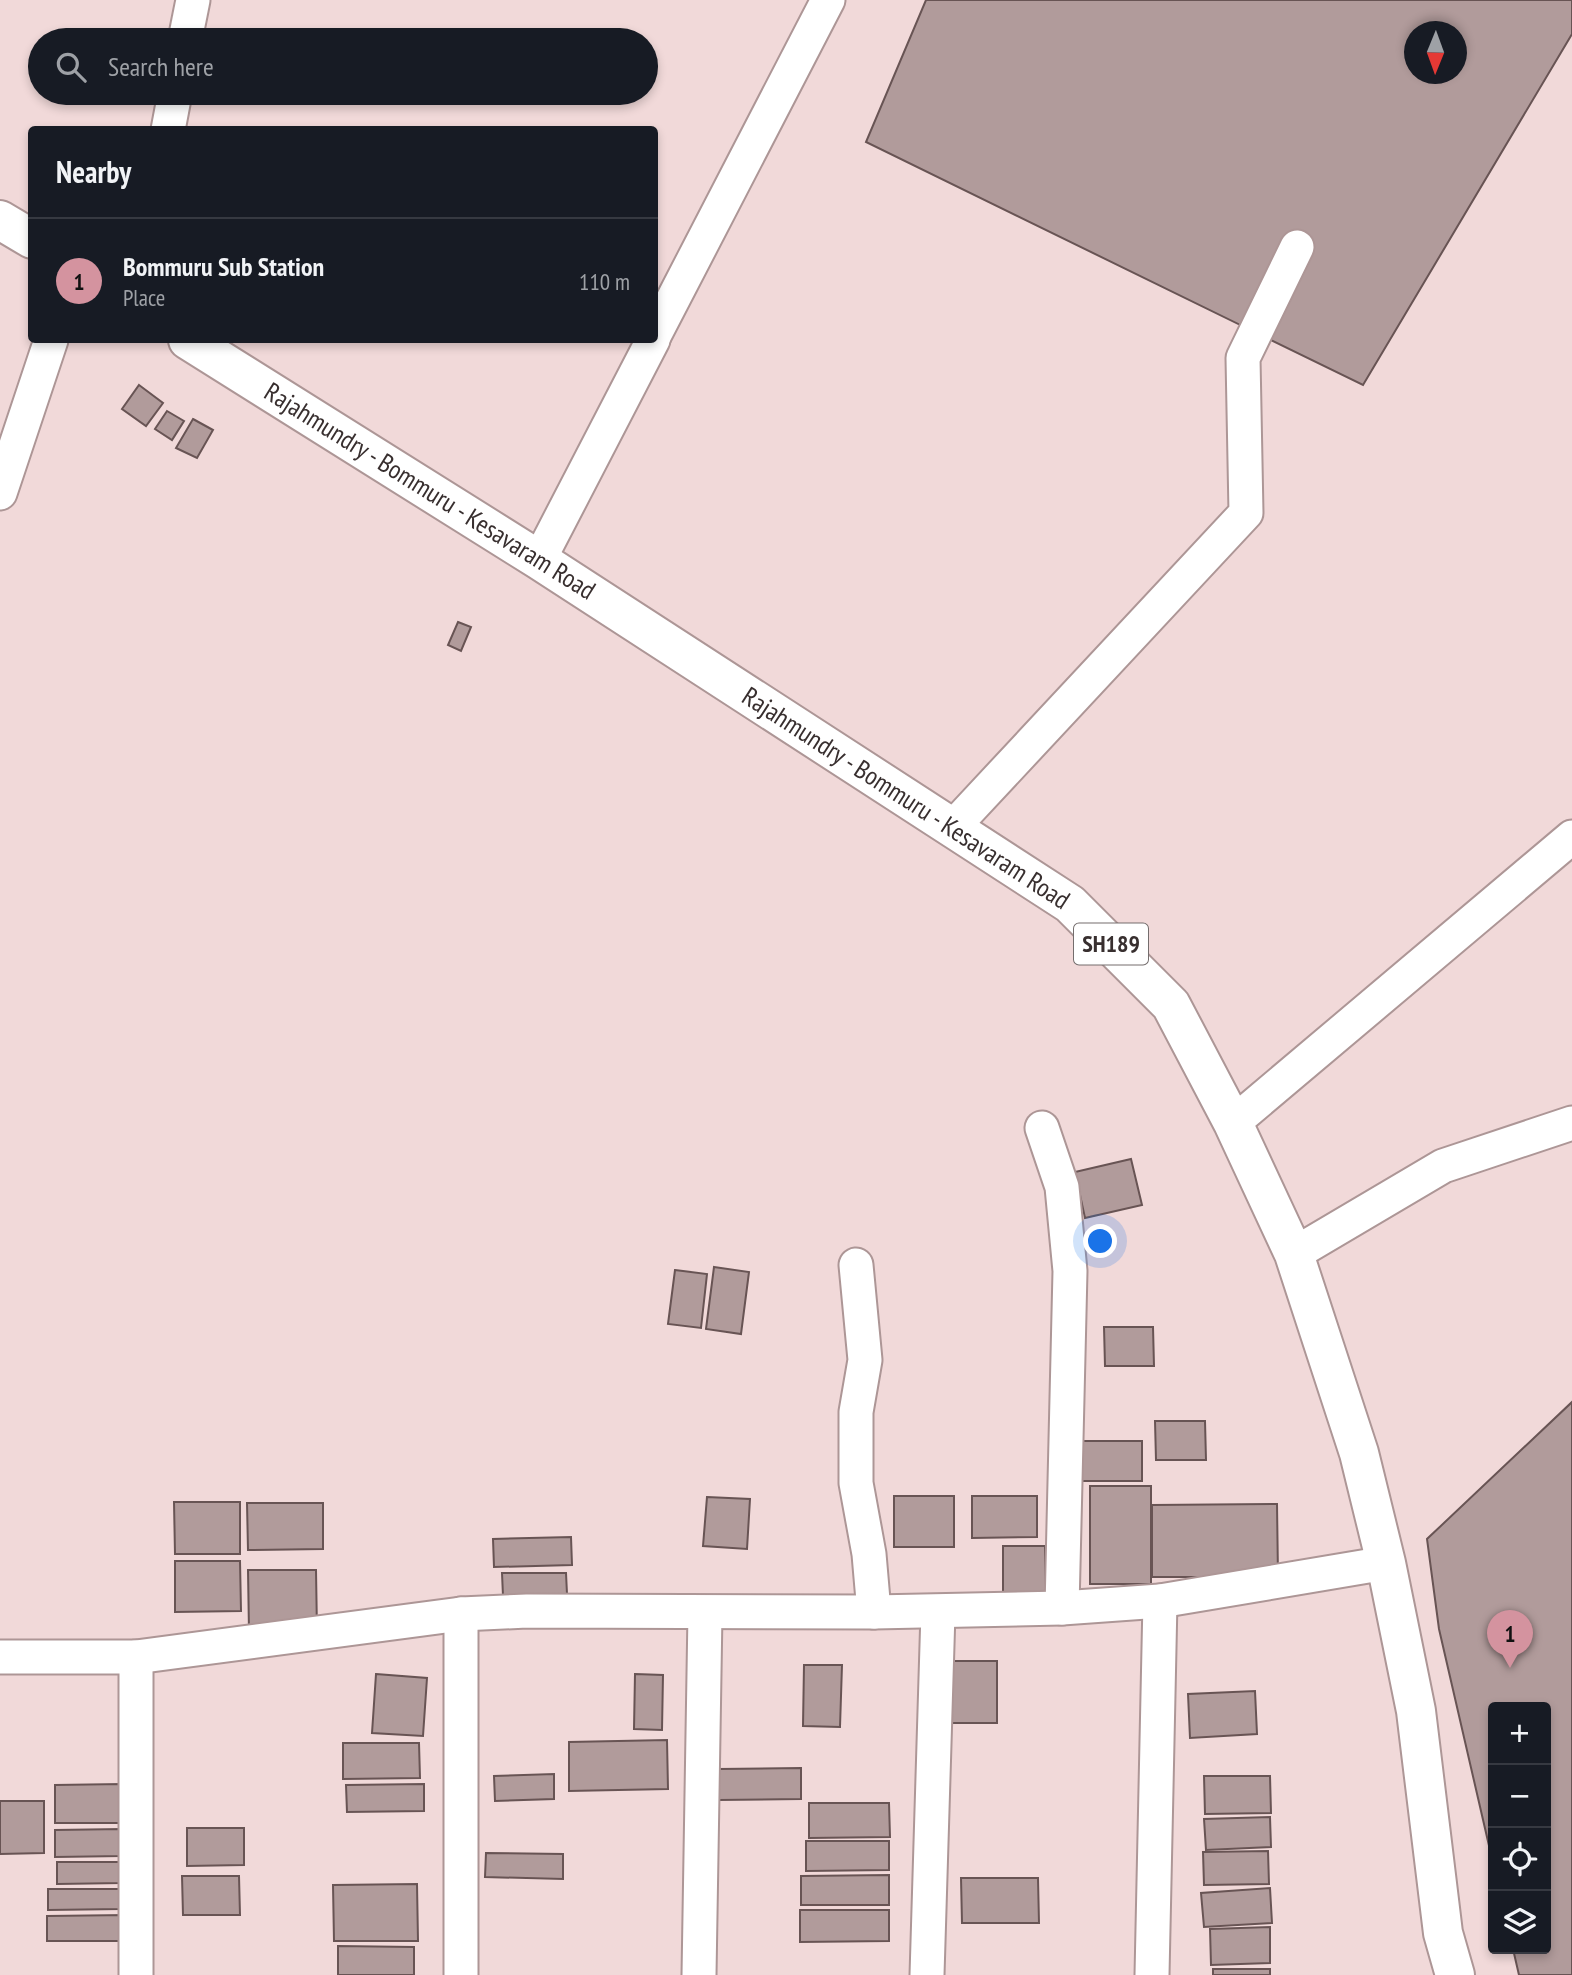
<!DOCTYPE html>
<meta charset="utf-8">
<style>
:root{--surface:#171b24;--page:#20242c;--text:#f1f3f6;--muted:#9ea1a6;--line:#363941;--accent:#d4939f}
body{margin:0;font-family:"PT Sans Narrow",sans-serif;background:var(--page);color:var(--text)}
.controls{position:absolute;right:21px;bottom:21px;display:grid;overflow:hidden;border-radius:7px;box-shadow:0 4px 10px #0003}
.controls button{width:63px;height:63px;display:grid;place-items:center;padding:0;border:0;border-bottom:2px solid var(--line);background:var(--surface);color:var(--text);font:35px sans-serif}
.compass{position:absolute;left:1404px;top:21px;width:63px;height:63px;border-radius:50%;background:var(--surface);box-shadow:0 4px 10px #0003;rotate:181deg}
.you{position:absolute;left:1101px;top:1242px;width:24px;height:24px;margin:-18px;border:5px solid #fff;border-radius:50%;background:#1a73e8;box-shadow:0 0 0 10px #1a73e833}
.badge{display:grid;place-items:center;width:46px;height:46px;border-radius:50%;background:var(--accent);color:#111;font-size:23px;font-weight:700}
.pin{position:absolute;translate:-50% -58px;filter:drop-shadow(0 2px 4px #0008)}
.pin::after{content:'';position:absolute;top:37px;width:24px;height:21px;background:inherit;clip-path:polygon(0 0,100% 0,50% 100%)}
.list{margin:0;padding:0;list-style:none}
h2{display:flex;justify-content:space-between;align-items:center;height:91px;margin:0;padding:0 28px;font-size:30px}
h2 small{font-size:23px;font-weight:400;color:var(--muted)}
.list li{display:grid;grid-template-columns:46px 1fr auto;gap:21px;align-items:center;box-sizing:border-box;height:126px;padding:0 28px;border-top:2px solid var(--line)}
.list b{display:block;font-size:26px;white-space:nowrap}
.list p{margin:0;font-size:23px;white-space:nowrap;color:var(--muted)}
.list em{font-size:23px;font-style:normal;color:var(--muted)}
.icon{flex:none;width:38px;height:38px;fill:none;stroke:currentColor;stroke-width:2;stroke-linecap:round;stroke-linejoin:round}
.map{position:relative;flex:none;width:1572px;height:1975px;overflow:hidden}
.search{position:absolute;background:var(--surface);box-shadow:0 4px 10px #0003;left:28px;top:28px;width:630px;height:77px;display:flex;align-items:center;gap:18px;box-sizing:border-box;padding:0 24px;border-radius:38px;color:var(--muted);font-size:26px}
.panel{position:absolute;background:var(--surface);box-shadow:0 4px 10px #0003;left:28px;top:126px;width:630px;height:217px;border-radius:7px}
.map>svg:first-child{display:block}
</style>
<div class="map">
<svg width="1572" height="1975" viewBox="0 0 1572 1975">
<rect width="100%" height="100%" fill="#f1d9d9"/>
<g fill="#b19b9b" stroke="#685454" stroke-width="2" fill-rule="evenodd">
<path d="M926,0H1572V34L1363,385L866,142ZM1414,32H1456V74H1414Z"/>
<path d="M139,385L163,403L146,426L122,409Z"/>
<path d="M167,411L184,421L172,440L155,429Z"/>
<path d="M193,419L213,430L197,458L176,448Z"/>
<path d="M458,622L471,627L461,651L448,645Z"/>
<path d="M1131,1159L1142,1205L1085,1218L1075,1172Z"/>
<path d="M714,1267L749,1272L741,1334L706,1329Z"/>
<path d="M675,1270L707,1274L701,1328L668,1324Z"/>
<path d="M1104,1327H1153L1154,1366H1105Z"/>
<path d="M1572,1402V1975H1519L1513,1949H1546V1707H1493V1863L1439,1629L1427,1539Z"/>
<path d="M1155,1421H1205L1206,1460H1156Z"/>
<rect x="1080" y="1441" width="62" height="40"/>
<rect x="1090" y="1486" width="61" height="98"/>
<rect x="894" y="1496" width="60" height="51"/>
<path d="M972,1496H1037V1537L972,1538Z"/>
<path d="M707,1497L750,1499L747,1549L703,1546Z"/>
<path d="M174,1502H240V1554H175Z"/>
<path d="M247,1503H323V1549L248,1550Z"/>
<path d="M1277,1504L1278,1577H1152V1505Z"/>
<path d="M571,1537L572,1565L494,1567L493,1539Z"/>
<path d="M1003,1546H1045L1046,1606H1003Z"/>
<path d="M175,1561H240L241,1611L175,1612Z"/>
<path d="M248,1570H316L317,1632H249Z"/>
<path d="M502,1573H566L567,1594L503,1596Z"/>
<path d="M946,1661H997V1723H947Z"/>
<path d="M804,1665H842L840,1727L803,1726Z"/>
<path d="M376,1674L427,1678L423,1736L372,1733Z"/>
<path d="M635,1674L663,1675L662,1730L634,1729Z"/>
<path d="M1255,1691L1257,1734L1190,1738L1188,1694Z"/>
<path d="M667,1740L668,1789L569,1791V1742Z"/>
<path d="M343,1743H419L420,1778L343,1779Z"/>
<path d="M801,1768V1799L719,1800V1769Z"/>
<path d="M554,1774V1799L495,1801L494,1776Z"/>
<path d="M1204,1776H1270L1271,1813L1205,1814Z"/>
<path d="M122,1784L123,1823H55V1785Z"/>
<path d="M424,1784V1811L347,1812L346,1785Z"/>
<path d="M0,1801H44V1853L0,1854Z"/>
<path d="M809,1803H889L890,1837L809,1838Z"/>
<path d="M1270,1817L1271,1847L1206,1850L1204,1819Z"/>
<path d="M187,1828H244V1865L187,1866Z"/>
<path d="M122,1829V1856L55,1857V1830Z"/>
<path d="M806,1841H889V1870L806,1871Z"/>
<path d="M1268,1851L1269,1884L1204,1885L1203,1852Z"/>
<path d="M486,1853L563,1854V1879L485,1877Z"/>
<path d="M57,1862H122V1883L57,1884Z"/>
<path d="M889,1875V1905H801V1876Z"/>
<path d="M182,1876H239L240,1915H183Z"/>
<path d="M961,1878H1038L1039,1923H962Z"/>
<path d="M417,1884L418,1941H334L333,1885Z"/>
<path d="M1270,1888L1272,1923L1204,1927L1201,1893Z"/>
<path d="M48,1889H122L121,1909L48,1910Z"/>
<path d="M800,1910H889V1941L800,1942Z"/>
<path d="M127,1915V1941H47V1916Z"/>
<path d="M1270,1927V1963L1211,1965L1210,1929Z"/>
<path d="M338,1946L414,1947V1975H338Z"/>
<rect x="1213" y="1969" width="57" height="6"/>
</g>
<g fill="none" stroke-linecap="round" stroke-linejoin="round">
<g stroke="#ad9696" stroke-width="37">
<g id="minor">
<path d="M185,40L193,0"/>
<path d="M168,130L175,93"/>
<path d="M654,336L828,0"/>
<path d="M0,493L51,340"/>
<path d="M539,560L653,340"/>
<path d="M953,827L1246,513L1243,358L1297,247"/>
<path d="M1233,1123L1572,837"/>
<path d="M1042,1128L1062,1187L1070,1271L1062,1608"/>
<path d="M1294,1254L1443,1166L1572,1123"/>
<path d="M856,1265L865,1360L856,1412V1483L869,1554L874,1612"/>
<path d="M0,1657H136L461,1614L527,1611L874,1612L1062,1608L1160,1601L1386,1563"/>
<path d="M136,1657V1975"/>
<path d="M461,1975V1614"/>
<path d="M699,1975L705,1613"/>
<path d="M927,1975L938,1612"/>
<path d="M1152,1975L1160,1601"/>
</g>
</g>
<g stroke="#ad9696" stroke-width="42">
<g id="major">
<path d="M0,220L32,239"/>
<path d="M188,340L539,560L1070,904L1171,1005L1233,1123L1294,1254L1359,1453L1386,1563L1416,1711L1443,1933L1455,1975"/>
</g>
</g>
<use href="#minor" stroke="#fff" stroke-width="33"/>
<use href="#major" stroke="#fff" stroke-width="38"/>
</g>
<g text-anchor="middle" stroke-width="7" stroke-linejoin="round" paint-order="stroke">
<rect fill="#fff" stroke="#746d6d" stroke-width="2" x="1074" y="923.5" width="74" height="41" rx="5"/>
<g font-size="24" font-weight="bold" fill="#382f2f">
<text x="1111" y="952">SH189</text>
</g>
<g font-size="26" fill="#382f2f" stroke="#fff">
<text transform="translate(430 491) rotate(32)" y="9">Rajahmundry - Bommuru - Kesavaram Road</text>
<text transform="translate(906 798) rotate(33)" y="9">Rajahmundry - Bommuru - Kesavaram Road</text>
</g>
</g>
</svg>
<div class="controls">
<button>+</button>
<button>−</button>
<button><svg class="icon" aria-label="locate" viewBox="0 0 24 24"><circle cx="12" cy="12" r="6"/><path d="M12 2v4M12 18v4M2 12h4M18 12h4"/></svg></button>
<button><svg class="icon" aria-label="layers" viewBox="0 0 24 24"><path d="M12 4l9 5-9 5-9-5zM3 14l9 5 9-5"/></svg></button>
</div>
<svg class="compass" viewBox="-18 -18 36 36"><path d="M0-13l5 13h-10z" fill="#e53935"/><path d="M0 13l5-13h-10z" fill="#9ea1a6"/></svg>
<div class="you"></div>
<div class="pin badge" style="left:1510px;top:1668px">1</div>
<div class="search"><svg class="icon" aria-label="search" viewBox="0 0 24 24"><circle cx="10" cy="10" r="6"/><path d="M15 15l6 6"/></svg>Search here</div>
<section class="panel">
<h2>Nearby<small></small></h2>
<ul class="list">
<li><span class="badge">1</span><div><b>Bommuru Sub Station</b><p>Place</p></div><em>110 m</em></li>
</ul>
</section>
</div>
